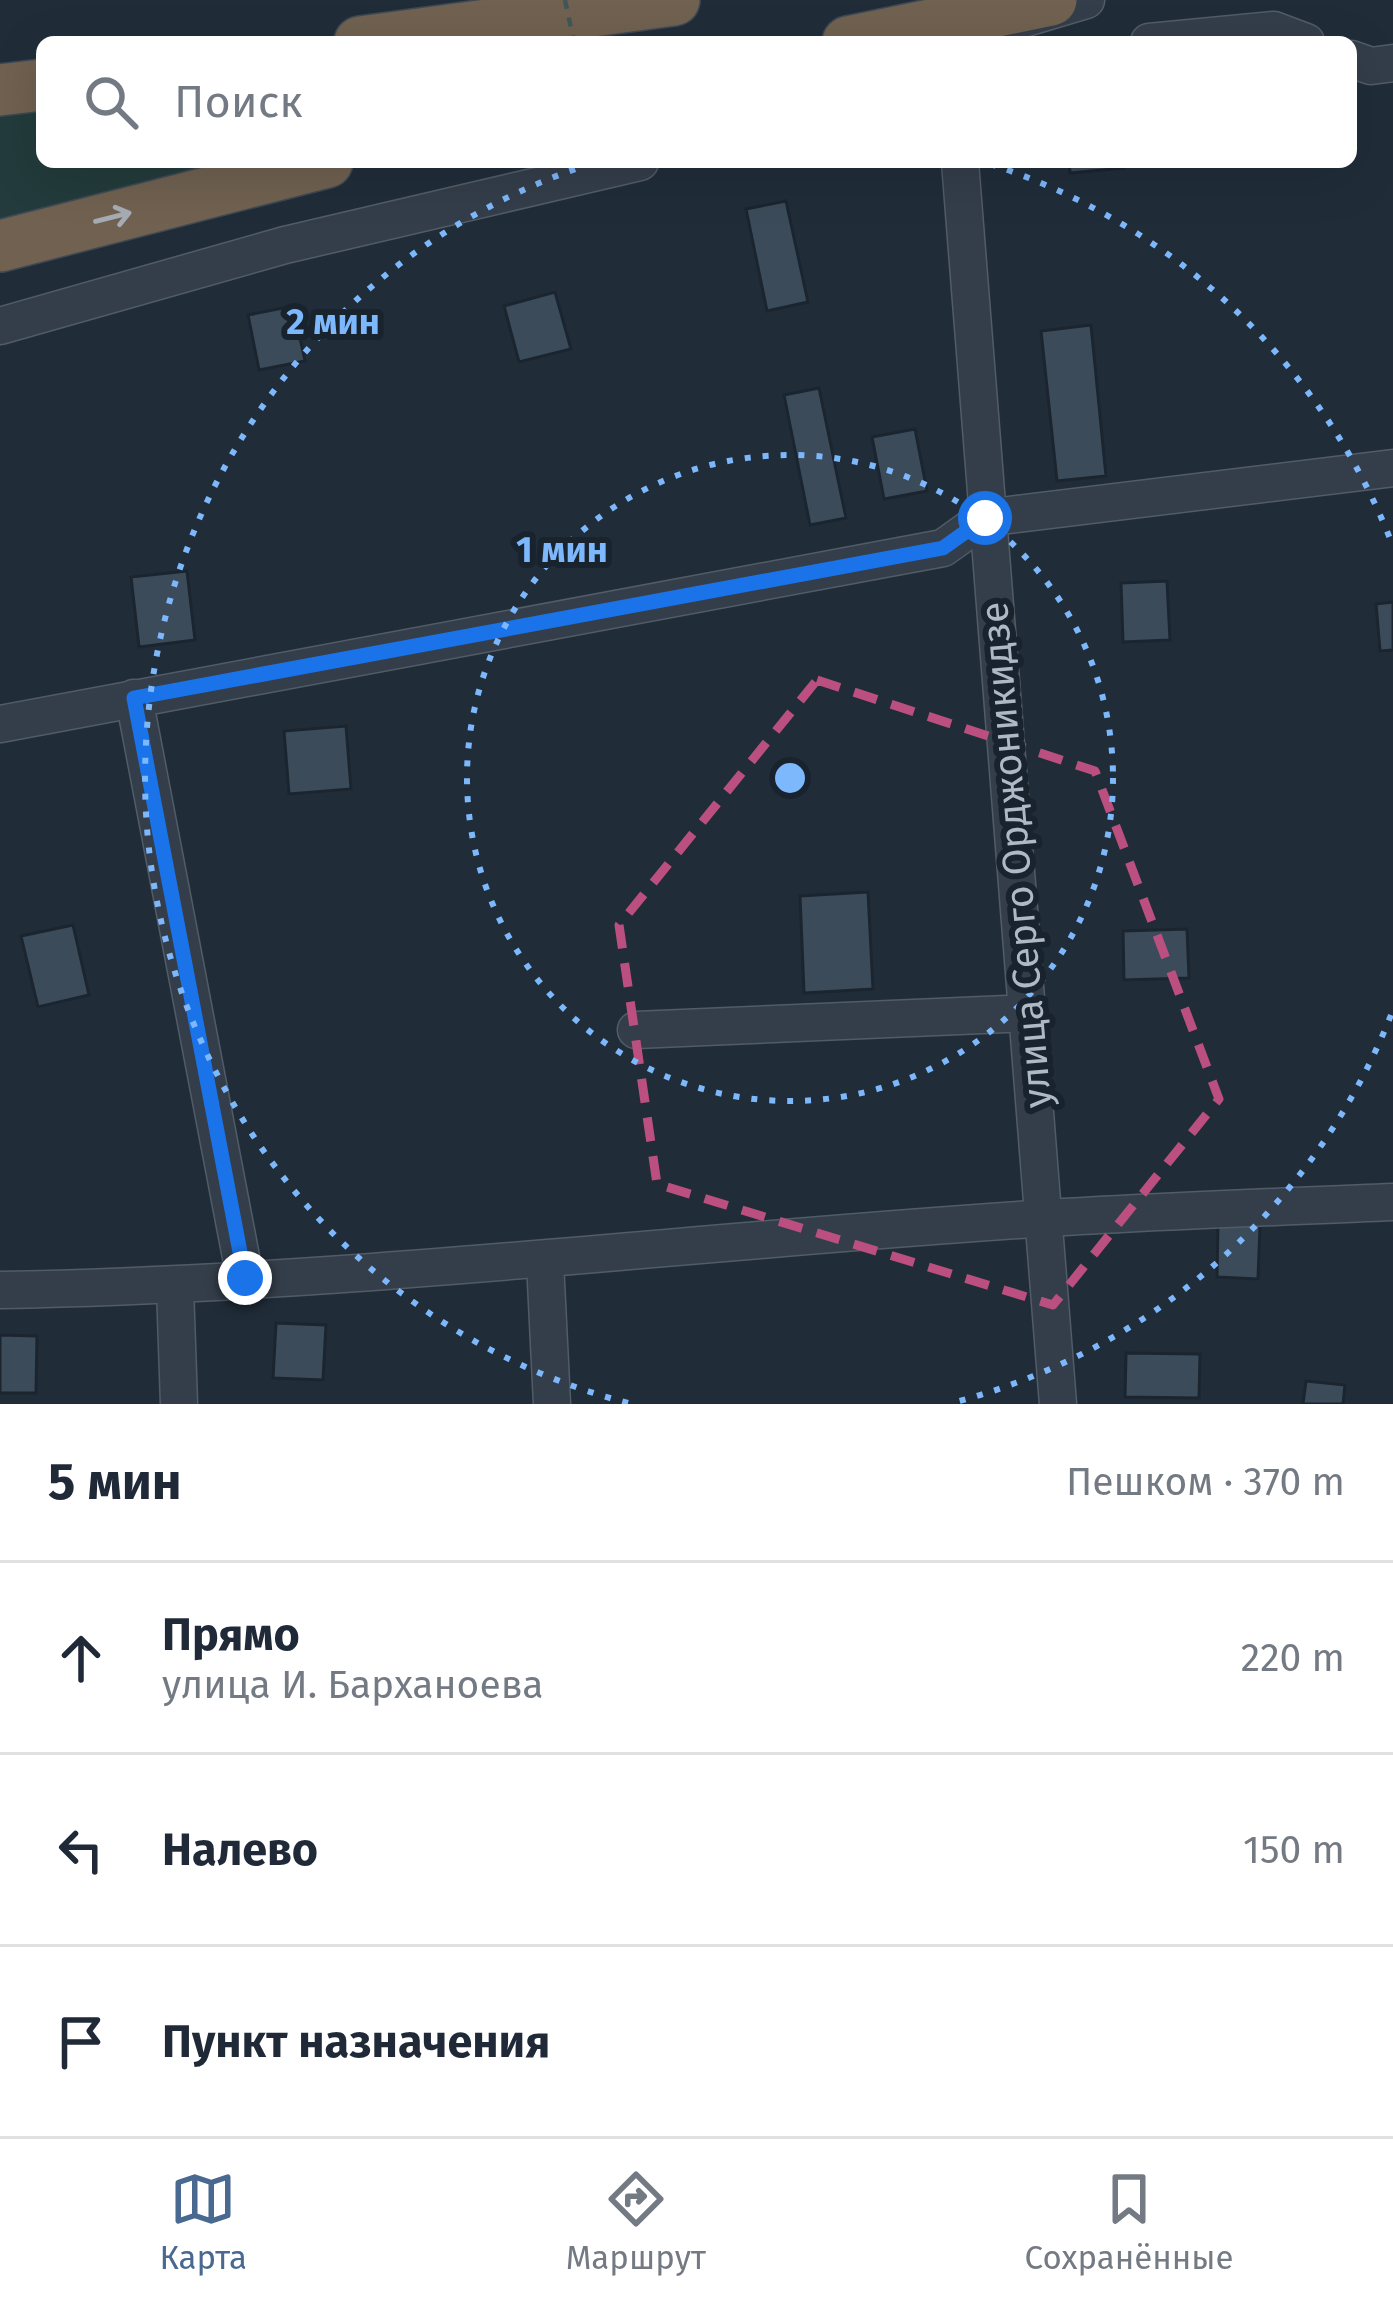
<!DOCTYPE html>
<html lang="ru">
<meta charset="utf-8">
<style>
:root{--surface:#fff;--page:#f2f2f3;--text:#1f2937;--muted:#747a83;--line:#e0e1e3;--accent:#496990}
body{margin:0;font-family:"Fira Sans",sans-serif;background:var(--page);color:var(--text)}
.stop{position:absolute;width:36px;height:36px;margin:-27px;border:9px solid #1a73e8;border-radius:50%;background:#fff}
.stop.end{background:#1a73e8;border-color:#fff;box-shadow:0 3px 12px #0008}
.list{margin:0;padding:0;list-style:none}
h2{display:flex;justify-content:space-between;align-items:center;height:156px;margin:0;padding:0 48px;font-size:51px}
h2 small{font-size:39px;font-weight:400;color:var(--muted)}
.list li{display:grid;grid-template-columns:78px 1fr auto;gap:36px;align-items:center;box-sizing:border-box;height:192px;padding:0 48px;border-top:3px solid var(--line)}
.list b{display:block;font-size:45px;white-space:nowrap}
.list p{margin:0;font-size:39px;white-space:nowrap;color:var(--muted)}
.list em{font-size:39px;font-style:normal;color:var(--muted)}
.icon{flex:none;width:66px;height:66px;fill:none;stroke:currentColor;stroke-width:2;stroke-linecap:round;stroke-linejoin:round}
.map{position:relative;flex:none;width:1393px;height:1404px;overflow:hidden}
.search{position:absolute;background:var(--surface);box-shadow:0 12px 48px #0002;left:36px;right:36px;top:36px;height:132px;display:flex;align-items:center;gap:30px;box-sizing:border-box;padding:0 42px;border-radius:18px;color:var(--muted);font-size:45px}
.sheet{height:732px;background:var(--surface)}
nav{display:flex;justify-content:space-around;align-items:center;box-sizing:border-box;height:168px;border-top:3px solid var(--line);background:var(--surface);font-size:33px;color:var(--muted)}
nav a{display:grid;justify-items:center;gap:6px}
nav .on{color:var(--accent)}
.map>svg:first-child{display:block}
</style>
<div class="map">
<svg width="1393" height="1404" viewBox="0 0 1393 1404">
<rect width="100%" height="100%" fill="#202d39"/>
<path fill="#233b3c" d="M42,93V162H224L0,231V99Z"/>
<g fill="#3c4b59" stroke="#1b2530" stroke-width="3">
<path d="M1069,162H1124V168L1070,173Z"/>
<path d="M786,201L808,302L767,311L746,209Z"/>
<path d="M555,292L571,349L519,362L504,306Z"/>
<path d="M293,306L305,361L259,370L248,315Z"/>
<path d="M1091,325L1106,476L1057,481L1041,331Z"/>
<path d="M819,388L846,518L810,525L784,395Z"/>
<path d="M915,429L927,491L884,499L872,437Z"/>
<path d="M187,571L195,640L139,647L131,577Z"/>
<path d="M1167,581L1170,640L1123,642L1121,583Z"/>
<path d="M1393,602V650L1380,651L1376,604Z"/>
<path d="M346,726L351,789L289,794L284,731Z"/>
<path d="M868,892L873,989L804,993L800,896Z"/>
<path d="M73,925L89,995L38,1007L21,936Z"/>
<path d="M1187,929L1189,978L1124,980L1123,931Z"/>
<path d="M1218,1223L1260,1225L1258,1279L1217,1277Z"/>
<path d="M276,1323L326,1325L323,1380L273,1378Z"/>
<path d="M0,1335L37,1336L36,1393H0Z"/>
<path d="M1126,1353L1200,1354L1199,1398L1125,1397Z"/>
<path d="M1306,1381L1345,1385L1343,1404H1303Z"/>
</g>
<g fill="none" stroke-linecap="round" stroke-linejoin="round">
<g stroke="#515c67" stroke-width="39">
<g id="minor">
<path d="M985,42L1016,21L1086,0"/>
<path d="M1149,42L1274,30L1306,42"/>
<path d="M1351,59L1371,66L1393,63"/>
<path d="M960,162L1058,1404"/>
<path d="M0,326L285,245L640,162"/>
<path d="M134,698L245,1278"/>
<path d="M0,724L943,548L985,518L1393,468"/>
<path d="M636,1030L1028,1013"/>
<path d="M545,1262L552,1404"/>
<path d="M175,1287L179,1404"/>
<path d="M0,1290C351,1284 699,1240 1049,1218C1163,1211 1278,1207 1393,1202"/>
</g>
</g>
<g stroke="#3e4954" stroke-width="54">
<g id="highway">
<path d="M360,42L674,0"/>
<path d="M848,42L1051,0"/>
<path d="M0,90L42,85"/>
<path d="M0,246L327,162"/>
</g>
</g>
<use href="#minor" stroke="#343e4a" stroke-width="36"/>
<use href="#highway" stroke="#706150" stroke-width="51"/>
<path stroke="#3f5758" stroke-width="4.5" stroke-dasharray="9 9" stroke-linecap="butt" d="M565,0L574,42"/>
</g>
<defs><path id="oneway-shaft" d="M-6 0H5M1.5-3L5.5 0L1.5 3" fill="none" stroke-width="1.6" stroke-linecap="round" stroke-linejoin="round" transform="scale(3)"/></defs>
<use stroke="#a5acb4" href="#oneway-shaft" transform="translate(113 217) rotate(-14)"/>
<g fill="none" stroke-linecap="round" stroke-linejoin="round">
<path stroke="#1a73e8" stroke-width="15" d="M245,1278L134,698L943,548L985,518"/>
</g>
<path fill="none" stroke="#bb5080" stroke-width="9" stroke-dasharray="24 15" stroke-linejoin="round" d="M817,680L1095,771L1219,1099L1053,1305L657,1184L619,925Z"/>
<g fill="none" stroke="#7db7fc" stroke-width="6" stroke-dasharray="6 12">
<circle cx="790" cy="778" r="323"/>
<path d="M1391 1015A646 646 0 0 1 952 1403M628 1403A646 646 0 0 1 590 164M990 164A646 646 0 0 1 1391 541"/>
</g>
<g text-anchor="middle" stroke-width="12" stroke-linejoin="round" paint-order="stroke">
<g font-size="39" fill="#aeb9c6" stroke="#19232e">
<text transform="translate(1015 855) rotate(-95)" y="14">улица Серго Орджоникидзе</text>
</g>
</g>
<circle cx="790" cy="778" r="18" fill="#7db7fc" stroke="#19232e" stroke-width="6"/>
<g font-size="36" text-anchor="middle" font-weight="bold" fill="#7db7fc" stroke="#19232e" stroke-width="12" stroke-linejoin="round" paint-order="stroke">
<text x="333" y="334">2 мин</text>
<text x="562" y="562">1 мин</text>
</g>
</svg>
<div class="stop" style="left:985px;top:518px"></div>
<div class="stop end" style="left:245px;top:1278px"></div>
<div class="search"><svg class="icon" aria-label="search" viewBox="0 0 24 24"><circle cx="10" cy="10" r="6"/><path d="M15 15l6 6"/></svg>Поиск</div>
</div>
<section class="sheet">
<h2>5 мин<small>Пешком · 370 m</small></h2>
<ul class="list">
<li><svg class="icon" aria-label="ahead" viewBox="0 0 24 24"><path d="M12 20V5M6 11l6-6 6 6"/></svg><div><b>Прямо</b><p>улица И. Барханоева</p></div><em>220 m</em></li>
<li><svg class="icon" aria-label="left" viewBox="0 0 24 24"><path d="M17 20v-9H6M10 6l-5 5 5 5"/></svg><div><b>Налево</b></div><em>150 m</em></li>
<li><svg class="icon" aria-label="arrive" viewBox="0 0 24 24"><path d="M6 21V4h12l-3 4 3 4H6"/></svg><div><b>Пункт назначения</b></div></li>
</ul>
</section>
<nav>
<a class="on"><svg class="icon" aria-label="map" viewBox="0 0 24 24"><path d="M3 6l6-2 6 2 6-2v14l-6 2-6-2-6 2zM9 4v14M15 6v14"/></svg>Карта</a>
<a><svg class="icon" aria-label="directions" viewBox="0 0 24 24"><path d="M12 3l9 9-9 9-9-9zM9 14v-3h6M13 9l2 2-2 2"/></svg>Маршрут</a>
<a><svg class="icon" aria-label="saved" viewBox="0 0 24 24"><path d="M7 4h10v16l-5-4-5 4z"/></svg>Сохранённые</a>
</nav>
